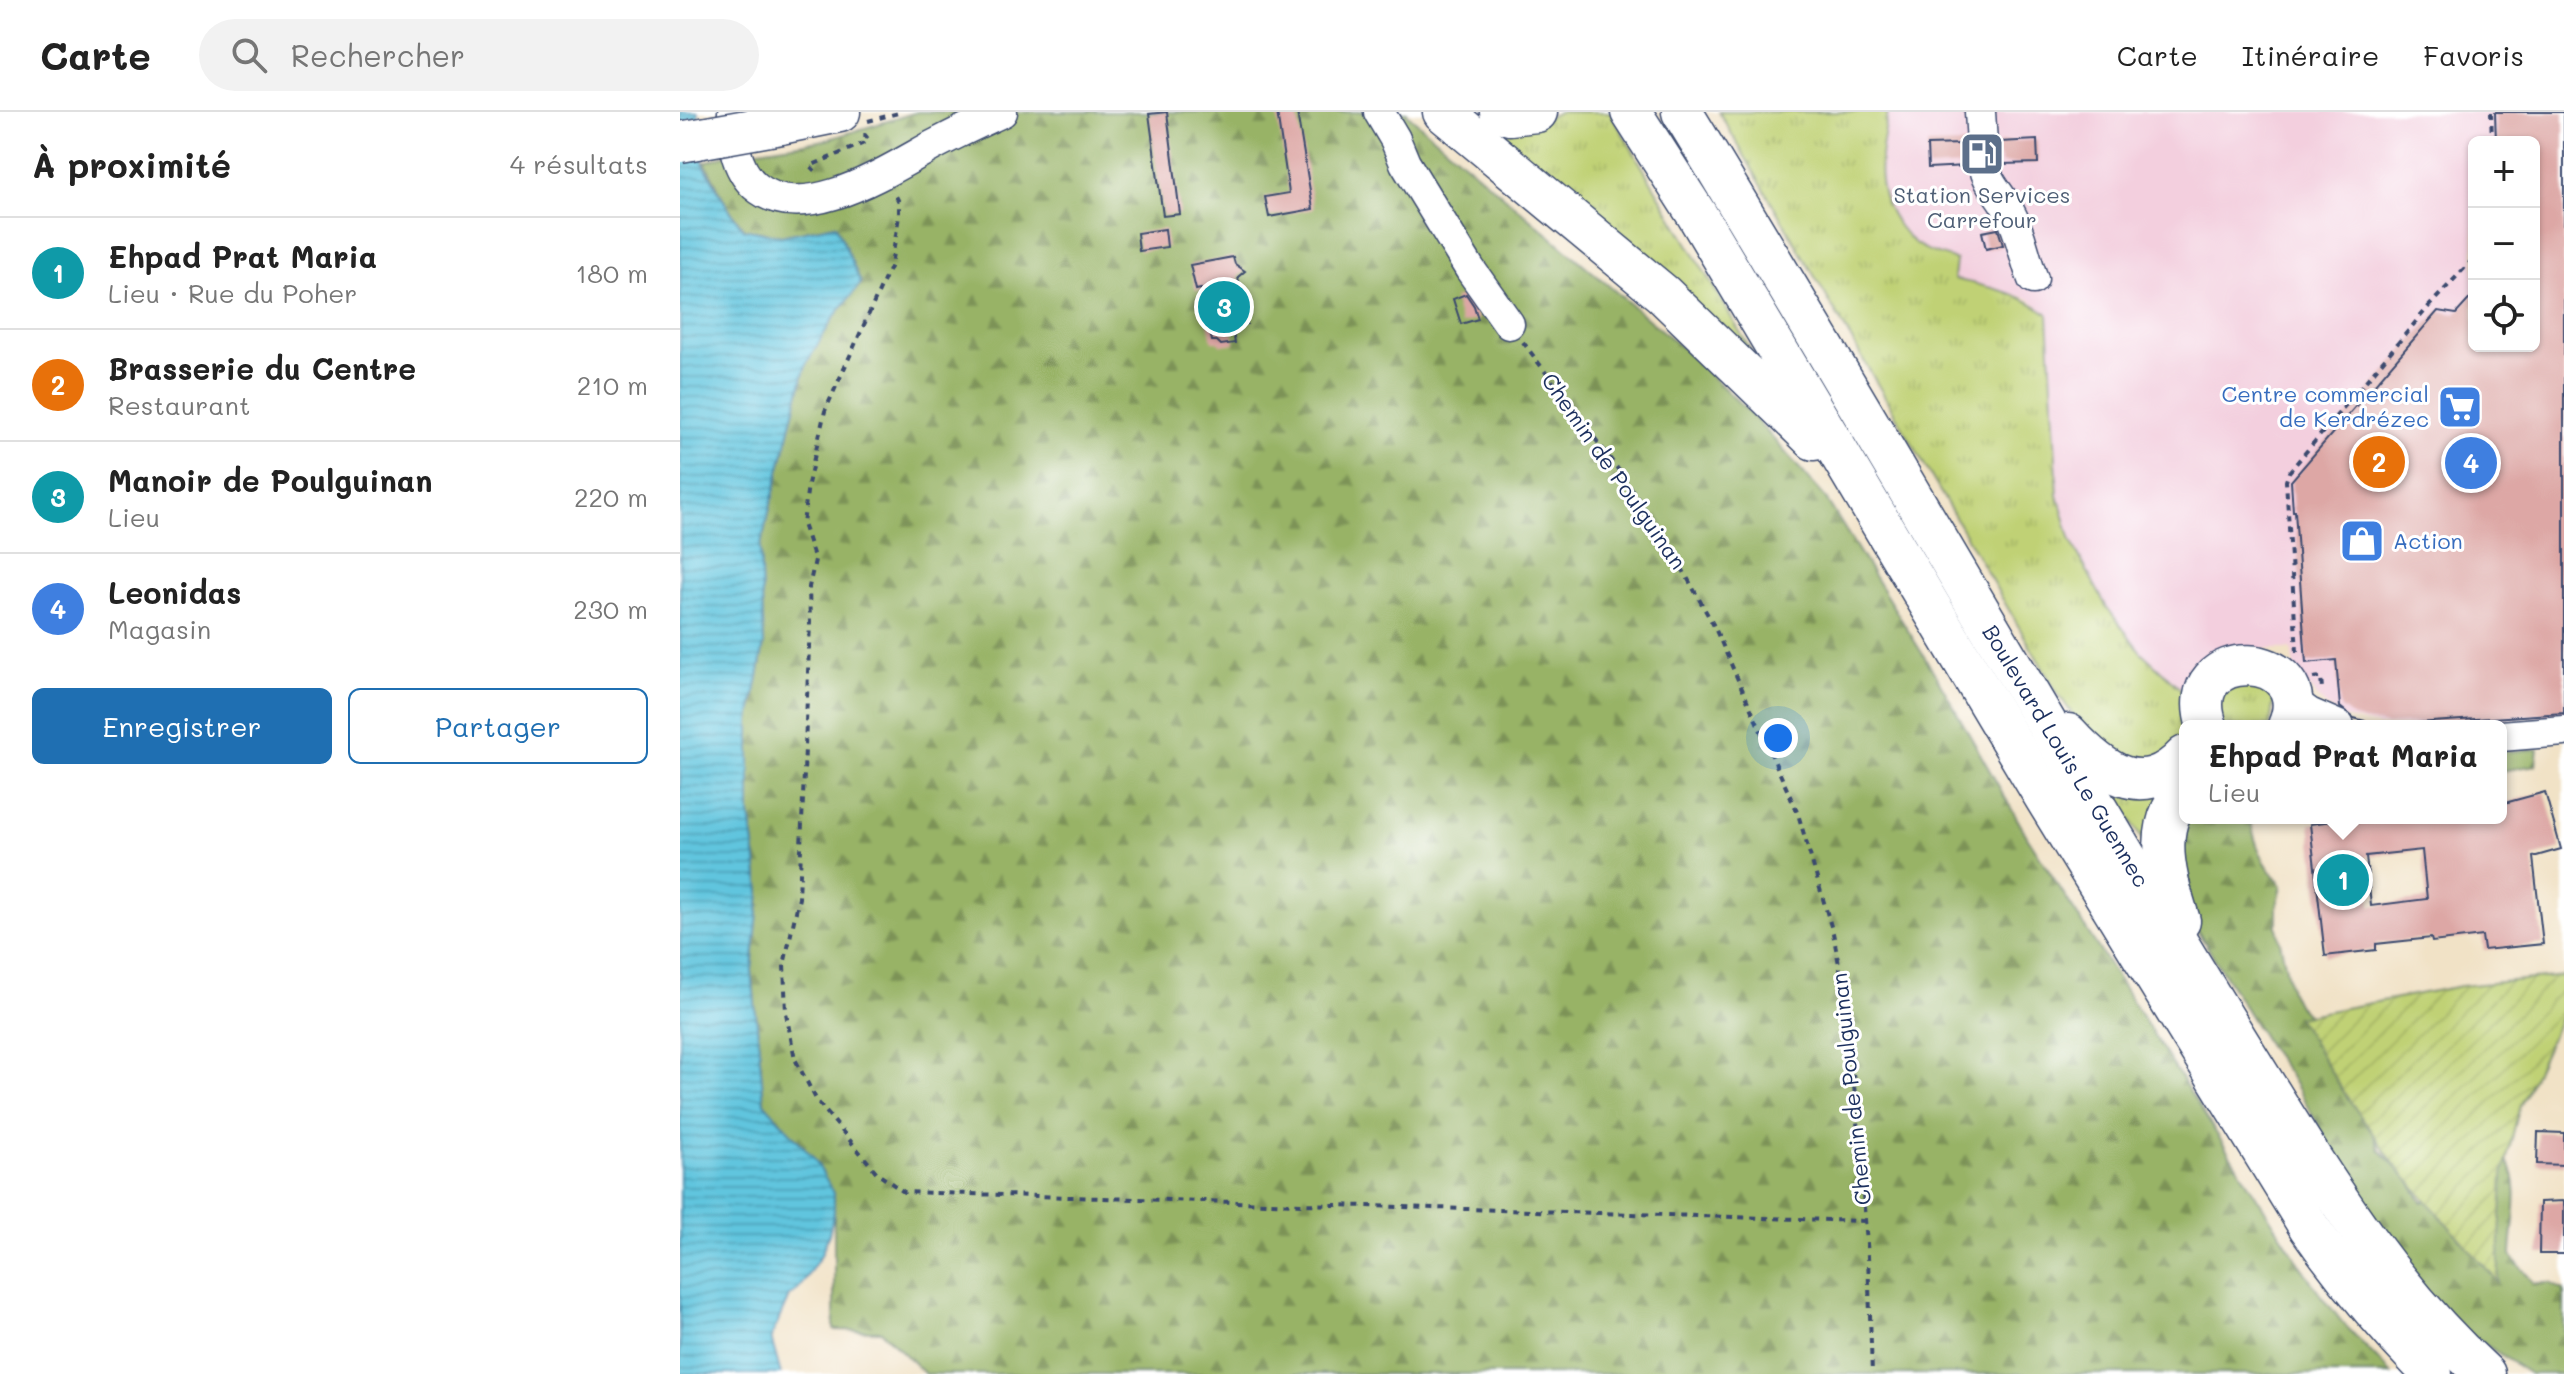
<!DOCTYPE html>
<html lang="fr">
<meta charset="utf-8">
<style>
:root{--surface:#fff;--page:#f2f2f2;--text:#222;--muted:#767676;--line:#e0e0e0;--accent:#1f6fb2}
body{margin:0;font-family:Mali,sans-serif;background:var(--page);color:var(--text)}
.controls{position:absolute;right:24px;top:24px;display:grid;overflow:hidden;border-radius:12px;box-shadow:0 2px 6px #0004}
.controls button{width:72px;height:72px;display:grid;place-items:center;padding:0;border:0;border-bottom:2px solid var(--line);background:var(--surface);color:var(--text);font:40px sans-serif}
.you{position:absolute;left:1098px;top:626px;width:28px;height:28px;margin:-20px;border:6px solid #fff;border-radius:50%;background:#1a73e8;box-shadow:0 0 0 12px #1a73e833}
.badge{display:grid;place-items:center;width:52px;height:52px;border-radius:50%;background:var(--accent);color:#fff;font-size:26px;font-weight:700}
.pin{position:absolute;translate:-50% -50%;border:4px solid #fff;box-shadow:0 2px 8px #0006}
.popup{position:absolute;left:1499px;top:608px;width:328px;height:104px;box-sizing:border-box;display:grid;place-content:center;border-radius:12px;background:var(--surface);filter:drop-shadow(0 2px 6px #0005);font-size:26px;white-space:nowrap;color:var(--muted)}
.popup b{font-size:30px;color:var(--text)}
.popup::after{content:'';position:absolute;left:50%;top:100%;margin-left:-16px;border:16px solid transparent;border-top-color:var(--surface)}
.list{margin:0;padding:0;list-style:none}
h2{display:flex;justify-content:space-between;align-items:center;height:104px;margin:0;padding:0 32px;font-size:34px}
h2 small{font-size:26px;font-weight:400;color:var(--muted)}
.list li{display:grid;grid-template-columns:52px 1fr auto;gap:24px;align-items:center;box-sizing:border-box;height:112px;padding:0 32px;border-top:2px solid var(--line)}
.list b{display:block;font-size:30px;white-space:nowrap}
.list p{margin:0;font-size:26px;white-space:nowrap;color:var(--muted)}
.list em{font-size:26px;font-style:normal;color:var(--muted)}
.actions{display:flex;gap:16px;padding:24px 32px}
.actions a{flex:1;padding:18px 0;border:2px solid var(--accent);border-radius:12px;text-align:center;font-size:28px;color:var(--accent)}
.actions .main{background:var(--accent);color:#fff}
.icon{flex:none;width:44px;height:44px;fill:none;stroke:currentColor;stroke-width:2;stroke-linecap:round;stroke-linejoin:round}
.map{position:relative;flex:none;width:1884px;height:1262px;overflow:hidden}
header{display:flex;align-items:center;gap:48px;box-sizing:border-box;height:112px;padding:0 40px;background:var(--surface);border-bottom:2px solid var(--line)}
header strong{font-size:38px}
nav{display:flex;gap:44px;margin-inline-start:auto;font-size:28px}
.search{width:560px;height:72px;background:var(--page);display:flex;align-items:center;gap:20px;box-sizing:border-box;padding:0 28px;border-radius:44px;color:var(--muted);font-size:30px}
main{display:flex}
aside{flex:1;background:var(--surface)}
.map>svg:first-child{display:block}
</style>
<header>
<strong>Carte</strong>
<div class="search"><svg class="icon" aria-label="search" viewBox="0 0 24 24"><circle cx="10" cy="10" r="6"/><path d="M15 15l6 6"/></svg>Rechercher</div>
<nav><a>Carte</a><a>Itinéraire</a><a>Favoris</a></nav>
</header>
<main>
<aside>
<h2>À proximité<small>4 résultats</small></h2>
<ul class="list">
<li><span class="badge" style="background:#0f9aa8">1</span><div><b>Ehpad Prat Maria</b><p>Lieu · Rue du Poher</p></div><em>180 m</em></li>
<li><span class="badge" style="background:#e8710a">2</span><div><b>Brasserie du Centre</b><p>Restaurant</p></div><em>210 m</em></li>
<li><span class="badge" style="background:#0f9aa8">3</span><div><b>Manoir de Poulguinan</b><p>Lieu</p></div><em>220 m</em></li>
<li><span class="badge" style="background:#3f7fe0">4</span><div><b>Leonidas</b><p>Magasin</p></div><em>230 m</em></li>
</ul>
<div class="actions"><a class="main">Enregistrer</a><a>Partager</a></div>
</aside>
<div class="map">
<svg width="1884" height="1262" viewBox="0 0 1884 1262">
<defs>
<pattern id="grass-tufts" width="24" height="20" patternUnits="userSpaceOnUse" patternTransform="scale(2)"><rect width="24" height="20" fill="#c0d174"/><path d="M3 7l-1-3M5 7V3M7 7l1-3M15 17l-1-3M17 17v-4M19 17l1-3" fill="none" stroke="#a4b467"/></pattern>
<pattern id="forest-firs" width="22" height="20" patternUnits="userSpaceOnUse" patternTransform="scale(2)"><rect width="22" height="20" fill="#98b366"/><path d="M5 1l3.5 6h-7zM16 11l3.5 6h-7z" fill="#7b9257"/></pattern>
<pattern id="garden-furrows" width="10" height="10" patternUnits="userSpaceOnUse" patternTransform="scale(2)"><rect width="10" height="10" fill="#c0d174"/><path d="M-1 1l2-2M0 10L10 0M9 11l2-2" fill="none" stroke="#a4b467"/></pattern>
<pattern id="water-rules" width="6" height="5" patternUnits="userSpaceOnUse" patternTransform="scale(2)"><rect width="6" height="5" fill="#60c5de"/><path d="M0 2.5h6" fill="none" stroke="#4ea0b7"/></pattern>
</defs>
<rect width="100%" height="100%" fill="#fff"/>
<filter id="ink" filterUnits="userSpaceOnUse"><feTurbulence type="fractalNoise" baseFrequency=".0125" numOctaves="2"/><feDisplacementMap in="SourceGraphic" scale="16" xChannelSelector="R" yChannelSelector="G"/><feConvolveMatrix kernelMatrix="1 2 1 2 8 2 1 2 1" color-interpolation-filters="sRGB"/></filter>
<filter id="wash" filterUnits="userSpaceOnUse"><feTurbulence type="fractalNoise" baseFrequency=".006" numOctaves="4" result="noise"/><feDisplacementMap in="SourceGraphic" scale="32" xChannelSelector="R" yChannelSelector="G"/><feGaussianBlur stdDeviation="1.8" result="paint"/><feColorMatrix in="noise" values="0 0 0 0 0 0 0 0 0 0 0 0 0 0 0 0 0 1.4 0 .05"/><feComposite in="paint" operator="in"/></filter>
<g filter="url(#wash)">
<rect width="100%" height="100%" fill="#f1e2c6"/>
<path fill="#f3cfde" fill-rule="evenodd" d="M1208,0H1884V603L1743,614H1699L1664,606L1645,593L1615,561L1612,537H1551L1518,555L1505,581L1461,540L1426,494L1391,429L1378,384L1368,202L1350,187L1318,177L1274,167L1276,148L1240,135L1226,123L1212,104L1202,84L1199,55ZM1794,30H1854V234H1794Z"/>
<g fill="url(#grass-tufts)" stroke="#6e8069" stroke-width="2">
<path d="M785,0C806,0 814,12 828,13C839,14 870,7 878,0H930L1093,276Z"/>
<path d="M1039,0H1208C1201,43 1191,76 1219,114C1225,122 1232,131 1241,135C1251,141 1265,144 1276,148L1274,167C1308,175 1340,180 1368,202L1378,383L1391,429L1426,494L1461,540L1505,581L1506,613L1501,633L1457,659L1405,621L1375,577Z"/>
<path d="M1569,566L1594,585L1590,614H1542L1539,583Z"/>
<path d="M1483,674L1473,746L1433,678Z"/>
</g>
<g fill="url(#forest-firs)" stroke="#5a7162" stroke-width="2">
<path d="M237,0H727L728,3L1002,236L1072,303L1145,385L1255,562L1348,726L1630,1168L1662,1210L1712,1262H245L201,1219L154,1218V1081L84,991L72,858L80,780L70,702V608L84,532L80,436L126,252L154,205L181,171L156,113L101,124L64,117L47,94L25,50L45,43L146,28Z"/>
<path d="M1858,637L1856,653L1821,659V640Z"/>
<path d="M1505,706H1570C1576,737 1582,749 1602,774L1597,794V816L1611,879L1618,894L1653,925L1700,1038L1727,1066L1743,1090L1764,1072L1812,1040C1817,1043 1825,1047 1828,1051C1843,1071 1831,1119 1831,1144L1854,1171H1870L1884,1178V1262H1850L1780,1216L1744,1179L1680,1085L1608,961L1589,935L1512,810L1496,750Z"/>
</g>
<path fill="url(#garden-furrows)" stroke="#6e8069" stroke-width="2" d="M1884,864V898L1839,997L1823,1063L1818,1170L1715,1053L1665,982L1617,905L1781,874Z"/>
<path fill="url(#water-rules)" stroke="#3e7a9e" stroke-width="2" d="M0,0H18L23,51L47,94L63,117L101,124L156,113L181,171L154,205L126,252L80,436L84,532L70,608V702L80,780L72,858L84,991L134,1046L154,1081V1100L149,1122L141,1143L118,1178L109,1184L91,1226L101,1262H0Z"/>
<g id="blocks">
<g fill="#dda7a5" fill-rule="evenodd">
<path d="M487,0L500,102L483,104L469,2Z"/>
<path d="M597,0H617L633,97L589,105L585,85L609,81Z"/>
<path d="M1815,0H1884V601L1707,613L1685,609L1674,606L1660,595L1656,548L1626,551L1615,399H1613L1611,369L1758,199L1776,202L1794,182V234H1854V30H1816Z"/>
<path d="M1357,28L1358,51L1322,52L1317,41L1320,30Z"/>
<path d="M1284,32L1289,43L1287,54L1248,56L1247,33Z"/>
<path d="M485,117L487,135L459,139L457,121Z"/>
<path d="M1318,117L1323,133L1306,137L1302,120Z"/>
<path d="M553,145L555,152L565,159L558,165L567,212L552,215L555,231L541,233L537,229H532L521,177L516,178L510,153Z"/>
<path d="M786,182L794,194L798,207L781,212L773,187Z"/>
<path d="M1865,680L1881,737L1853,745L1863,832L1804,838L1802,824L1752,830L1751,826L1696,832V838L1645,844L1630,712L1675,706H1821V692ZM1742,738L1747,787L1691,794L1686,744Z"/>
<path d="M1858,1020L1884,1021V1053L1857,1052Z"/>
<path d="M1884,1089V1142H1859L1860,1090Z"/>
</g>
</g>
</g>
<g filter="url(#ink)">
<use href="#blocks" fill-opacity="0" stroke="#3b4a6e" stroke-width="2"/>
<g fill="none" stroke-linecap="round" stroke-linejoin="round">
<g stroke="#3b4a6e" stroke-width="33">
<g id="minor">
<path d="M53,0C51,25 55,56 75,74C123,116 211,56 256,32C277,21 300,10 322,0"/>
<path d="M699,0L715,27L725,51L790,157L829,212"/>
<path d="M1300,0L1302,31"/>
<path d="M1304,53C1308,73 1321,82 1329,99C1341,120 1344,145 1353,167"/>
<path d="M1611,588L1629,601L1659,614"/>
<path d="M1821,624L1884,619"/>
</g>
</g>
<g stroke="#3b4a6e" stroke-width="43">
<g id="major">
<path d="M763,0L983,182L1134,328"/>
<path d="M820,0L830,3L857,0"/>
<path d="M951,0L1017,103L1365,686L1629,1115C1666,1168 1707,1216 1752,1262"/>
<path d="M1002,0C1158,255 1307,514 1461,770C1504,841 1547,912 1591,982C1653,1083 1717,1182 1805,1262"/>
<path d="M101,12L160,0"/>
<path d="M1527,614C1498,529 1640,537 1608,614"/>
<path d="M1388,622C1422,659 1462,690 1505,644"/>
<path d="M1500,809C1487,768 1470,715 1505,679"/>
</g>
</g>
<g stroke="#3b4a6e" stroke-width="4" stroke-dasharray="6 6" stroke-linecap="butt">
<path d="M1811,0L1812,30"/>
<path d="M188,9L222,0"/>
<path d="M135,59L130,54L182,32L188,27L185,23H180"/>
<path d="M216,84L219,90V104L211,153L145,299L128,372L123,412L135,448L129,475L130,510L119,786L104,853L106,901L115,947L137,989L198,1062L224,1080L1184,1109"/>
<path d="M843,230L943,364L998,449L1034,514L1118,702L1153,821L1168,899L1188,1144L1192,1262"/>
<path d="M1617,540L1606,369L1609,360L1750,193L1794,146"/>
<path d="M1633,566L1641,565L1642,577"/>
</g>
<use href="#minor" stroke="#fff" stroke-width="30"/>
<use href="#major" stroke="#fff" stroke-width="40"/>
<g stroke="#3b4a6e" stroke-width="43" stroke-linecap="butt">
<path id="major-bridge" d="M0,30L101,12"/>
</g>
<use href="#major-bridge" stroke="#fff" stroke-width="40"/>
</g>
</g>
<defs>
<g id="fuel-square" transform="scale(2.3)"><rect x="-9" y="-9" width="18" height="18" rx="4" fill="#5c6f8a" stroke="#fff"/><path d="M-5.5-6h7V0h2V4h1.3V-2.5L3-4.5l.8-.8L6-3V5H2.5V1h-1V6h-7ZM-4.2-4.7v3.2H.2V-4.7Z" fill="#fff"/></g>
<g id="supermarket-square" transform="scale(2.3)"><rect x="-9" y="-9" width="18" height="18" rx="4" fill="#3f7fe0" stroke="#fff"/><path d="M-6-5.5h2.5l.6 2H6L4.5 2H-2.5L-4.4-4H-6ZM-1.5 3.2a1.3 1.3 0 1 0 .1 0ZM3 3.2a1.3 1.3 0 1 0 .1 0Z" fill="#fff"/></g>
<g id="shop-square" transform="scale(2.3)"><rect x="-9" y="-9" width="18" height="18" rx="4" fill="#3f7fe0" stroke="#fff"/><path d="M-5-2.5h2.3a2.7 3.5 0 0 1 5.4 0H5L5.5 6h-11ZM-1.5-2.5h3a1.5 2.3 0 0 0-3 0Z" fill="#fff"/></g>
</defs>
<g fill-rule="evenodd">
<use href="#fuel-square" x="1302" y="42"/>
<use href="#supermarket-square" x="1780" y="295"/>
<use href="#shop-square" x="1682" y="429"/>
</g>
<g text-anchor="middle" stroke-width="6" stroke-linejoin="round" paint-order="stroke">
<g font-size="22" fill="#4e5e75" stroke="#fff">
<text x="1302" y="91">Station Services<tspan x="1302" dy="25">Carrefour</tspan></text>
</g>
<g font-size="22" fill="#366cbe" stroke="#fff" text-anchor="end">
<text x="1749" y="290">Centre commercial<tspan x="1749" dy="25">de Kerdrézec</tspan></text>
<text x="1713" y="437" text-anchor="start">Action</text>
</g>
<g font-size="22" fill="#1b2f5e" stroke="#fff">
<text transform="translate(934 359) rotate(55)" y="8">Chemin de Poulguinan</text>
<text transform="translate(1386 644) rotate(59)" y="8">Boulevard Louis Le Guennec</text>
<text transform="translate(1171 977) rotate(-96)" y="8">Chemin de Poulguinan</text>
</g>
</g>
</svg>
<div class="controls">
<button>+</button>
<button>−</button>
<button><svg class="icon" aria-label="locate" viewBox="0 0 24 24"><circle cx="12" cy="12" r="6"/><path d="M12 2v4M12 18v4M2 12h4M18 12h4"/></svg></button>
</div>
<div class="you"></div>
<div class="pin badge" style="left:1663px;top:768px;background:#0f9aa8">1</div>
<div class="popup"><b>Ehpad Prat Maria</b>Lieu</div>
<div class="pin badge" style="left:1699px;top:350px;background:#e8710a">2</div>
<div class="pin badge" style="left:544px;top:195px;background:#0f9aa8">3</div>
<div class="pin badge" style="left:1791px;top:351px;background:#3f7fe0">4</div>
</div>
</main>
